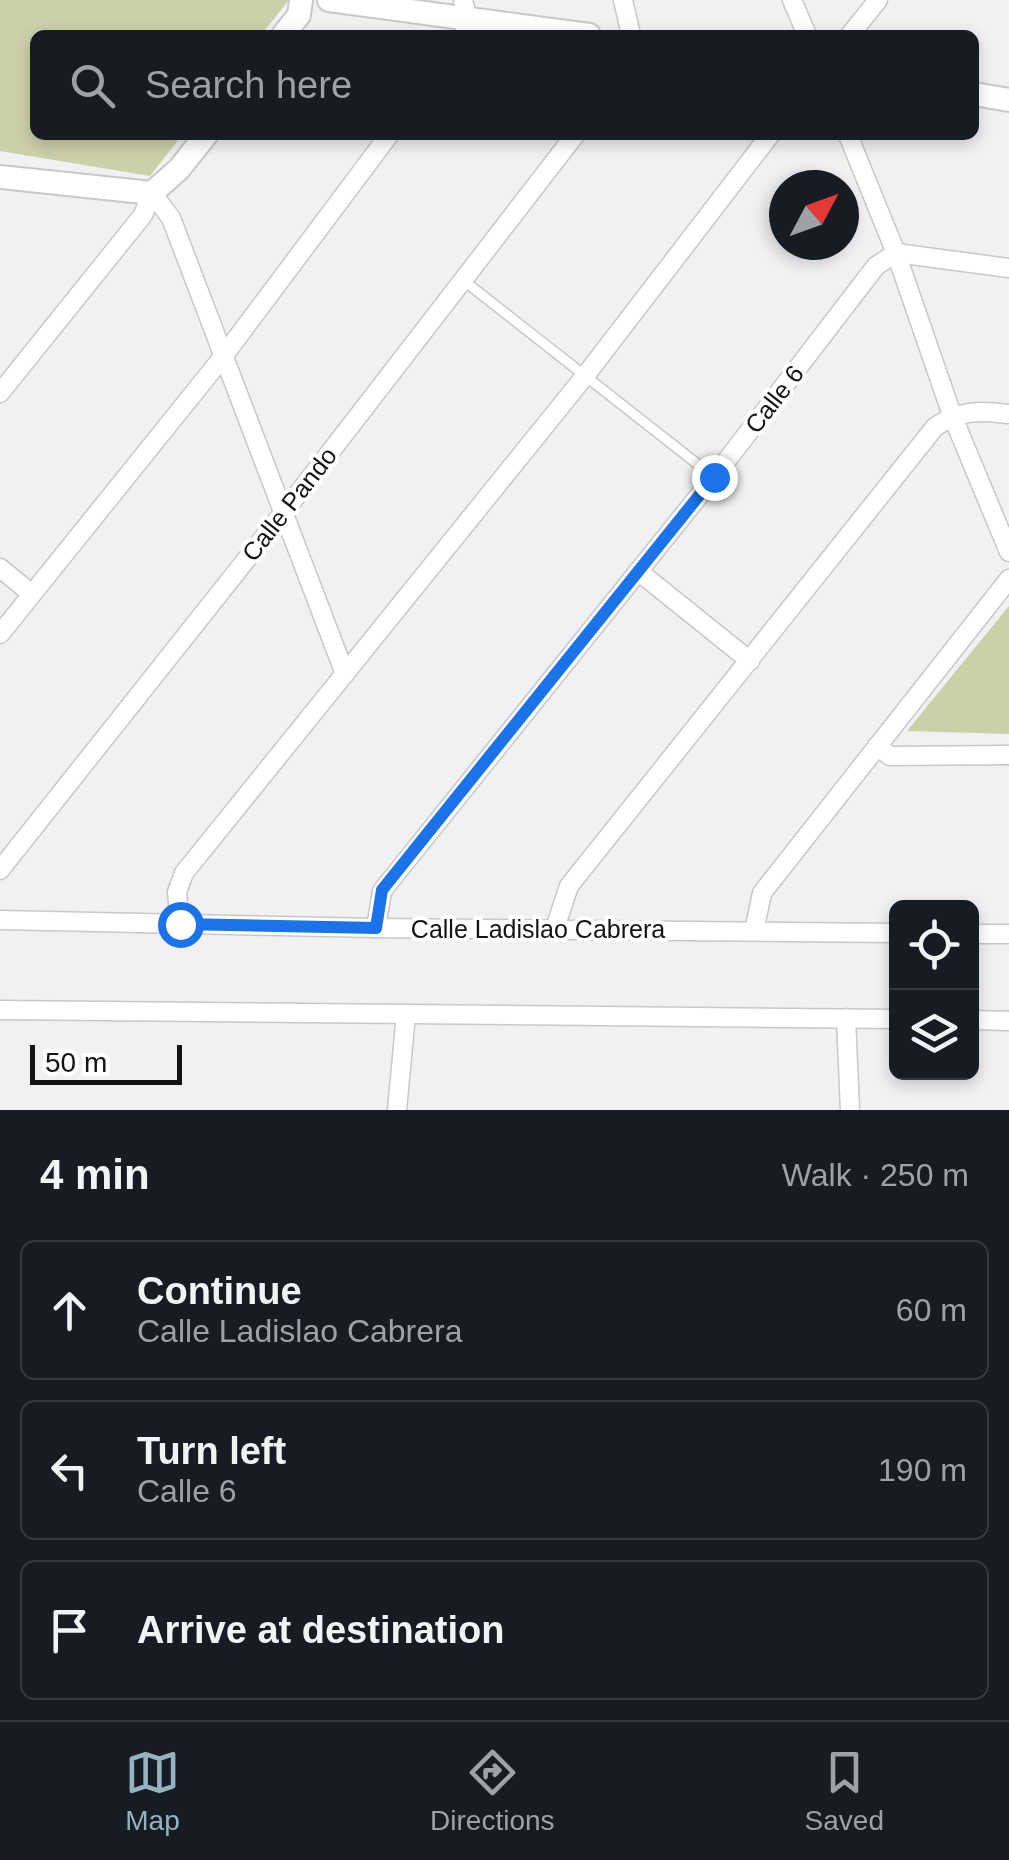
<!DOCTYPE html>
<meta charset="utf-8">
<style>
:root{--surface:#171b24;--page:#20242c;--text:#f1f3f6;--muted:#9ea1a6;--line:#363941;--accent:#94b3bd}
body{margin:0;font-family:Helvetica,sans-serif;background:var(--page);color:var(--text)}
.controls{position:absolute;right:30px;bottom:30px;display:grid;overflow:hidden;border-radius:15px;box-shadow:0 5px 15px #0003}
.controls button{width:90px;height:90px;display:grid;place-items:center;padding:0;border:0;border-bottom:2px solid var(--line);background:var(--surface);color:var(--text);font:50px sans-serif}
.compass{position:absolute;left:769px;top:170px;width:90px;height:90px;border-radius:50%;background:var(--surface);box-shadow:0 5px 15px #0003;rotate:49deg}
.scale{position:absolute;left:30px;bottom:25px;width:152px;box-sizing:border-box;padding-left:10px;border:5px solid #131314;border-top:0;font-size:28px;line-height:35px;white-space:nowrap;color:#131314;-webkit-text-stroke:8px #feffff;paint-order:stroke}
.stop{position:absolute;width:30px;height:30px;margin:-22px;border:8px solid #1a73e8;border-radius:50%;background:#fff}
.stop.end{background:#1a73e8;border-color:#fff;box-shadow:0 2px 10px #0008}
.list{margin:0;padding:0;list-style:none}
h2{display:flex;justify-content:space-between;align-items:center;height:130px;margin:0;padding:0 40px;font-size:42px}
h2 small{font-size:32px;font-weight:400;color:var(--muted)}
.list li{display:grid;grid-template-columns:65px 1fr auto;gap:30px;align-items:center;box-sizing:border-box;height:140px;margin:0 20px 20px;padding:0 20px;border:2px solid var(--line);border-radius:15px}
.list b{display:block;font-size:38px;white-space:nowrap}
.list p{margin:0;font-size:32px;white-space:nowrap;color:var(--muted)}
.list em{font-size:32px;font-style:normal;color:var(--muted)}
.icon{flex:none;width:55px;height:55px;fill:none;stroke:currentColor;stroke-width:2;stroke-linecap:round;stroke-linejoin:round}
.map{position:relative;flex:none;width:1009px;height:1110px;overflow:hidden}
.search{position:absolute;background:var(--surface);box-shadow:0 5px 15px #0003;left:30px;right:30px;top:30px;height:110px;display:flex;align-items:center;gap:25px;box-sizing:border-box;padding:0 35px;border-radius:15px;color:var(--muted);font-size:38px}
.sheet{height:610px;background:var(--surface)}
nav{display:flex;justify-content:space-around;align-items:center;box-sizing:border-box;height:140px;border-top:2px solid var(--line);background:var(--surface);font-size:28px;color:var(--muted)}
nav a{display:grid;justify-items:center;gap:5px}
nav .on{color:var(--accent)}
.map>svg:first-child{display:block}
</style>
<div class="map">
<svg width="1009" height="1110" viewBox="0 0 1009 1110">
<rect width="100%" height="100%" fill="#f1f1f3"/>
<g fill="#ccd0a9">
<path d="M0,0H289L261,35H35V135H182L150,176L0,151Z"/>
<path d="M1009,606V734L907,731Z"/>
</g>
<g fill="none" stroke-linecap="round" stroke-linejoin="round">
<g stroke="#c7c8c9" stroke-width="12">
<path id="lane" d="M463,280L714,477"/>
</g>
<g stroke="#c7c8c9" stroke-width="21">
<g id="street">
<path d="M463,0L467,16L464,35"/>
<path d="M623,0L631,35"/>
<path d="M792,0L807,35"/>
<path d="M850,35L878,0"/>
<path d="M848,135L896,253L952,415L1009,552"/>
<path d="M0,393L143,215L152,193L171,218L345,674"/>
<path d="M0,568L32,594"/>
<path d="M638,571L750,661"/>
<path d="M0,634L222,358L389,135"/>
<path d="M877,746L890,756L1009,755"/>
<path d="M0,870L284,512L575,135"/>
<path d="M0,920L376,928L896,933"/>
<path d="M180,924L177,892L184,873L585,376L770,135"/>
<path d="M376,928L382,891L714,477L876,266L896,253L1009,268"/>
<path d="M555,928L569,886L935,427C960,410 980,410 1009,414"/>
<path d="M754,931L762,893L1009,579"/>
<path d="M972,934H1009"/>
<path d="M0,1010L896,1019"/>
<path d="M846,1018L850,1110"/>
<path d="M972,1020L1009,1021"/>
<path d="M397,1110L406,1014"/>
</g>
</g>
<g stroke="#c7c8c9" stroke-width="26">
<g id="secondary">
<path d="M329,0L589,35"/>
<path d="M283,35L299,15L301,0"/>
<path d="M974,94L1009,100"/>
<path d="M0,177L152,193L179,169L206,135"/>
</g>
</g>
<use href="#lane" stroke="#fff" stroke-width="9"/>
<use href="#street" stroke="#fff" stroke-width="18"/>
<use href="#secondary" stroke="#fff" stroke-width="22"/>
</g>
<g fill="none" stroke-linecap="round" stroke-linejoin="round">
<path stroke="#1a73e8" stroke-width="12" d="M180,924L376,928L382,890L714,477"/>
</g>
<g text-anchor="middle" stroke-width="8" stroke-linejoin="round" paint-order="stroke">
<g font-size="25" fill="#131314" stroke="#feffff">
<text transform="translate(774 399) rotate(-52)" y="9">Calle 6</text>
<text transform="translate(289 504) rotate(-52)" y="9">Calle Pando</text>
<text x="538" y="938">Calle Ladislao Cabrera</text>
</g>
</g>
</svg>
<div class="controls">
<button><svg class="icon" aria-label="locate" viewBox="0 0 24 24"><circle cx="12" cy="12" r="6"/><path d="M12 2v4M12 18v4M2 12h4M18 12h4"/></svg></button>
<button><svg class="icon" aria-label="layers" viewBox="0 0 24 24"><path d="M12 4l9 5-9 5-9-5zM3 14l9 5 9-5"/></svg></button>
</div>
<svg class="compass" viewBox="-18 -18 36 36"><path d="M0-13l5 13h-10z" fill="#e53935"/><path d="M0 13l5-13h-10z" fill="#9ea1a6"/></svg>
<div class="scale">50 m</div>
<div class="stop" style="left:180px;top:924px"></div>
<div class="stop end" style="left:714px;top:477px"></div>
<div class="search"><svg class="icon" aria-label="search" viewBox="0 0 24 24"><circle cx="10" cy="10" r="6"/><path d="M15 15l6 6"/></svg>Search here</div>
</div>
<section class="sheet">
<h2>4 min<small>Walk · 250 m</small></h2>
<ul class="list">
<li><svg class="icon" aria-label="ahead" viewBox="0 0 24 24"><path d="M12 20V5M6 11l6-6 6 6"/></svg><div><b>Continue</b><p>Calle Ladislao Cabrera</p></div><em>60 m</em></li>
<li><svg class="icon" aria-label="left" viewBox="0 0 24 24"><path d="M17 20v-9H6M10 6l-5 5 5 5"/></svg><div><b>Turn left</b><p>Calle 6</p></div><em>190 m</em></li>
<li><svg class="icon" aria-label="arrive" viewBox="0 0 24 24"><path d="M6 21V4h12l-3 4 3 4H6"/></svg><div><b>Arrive at destination</b></div></li>
</ul>
</section>
<nav>
<a class="on"><svg class="icon" aria-label="map" viewBox="0 0 24 24"><path d="M3 6l6-2 6 2 6-2v14l-6 2-6-2-6 2zM9 4v14M15 6v14"/></svg>Map</a>
<a><svg class="icon" aria-label="directions" viewBox="0 0 24 24"><path d="M12 3l9 9-9 9-9-9zM9 14v-3h6M13 9l2 2-2 2"/></svg>Directions</a>
<a><svg class="icon" aria-label="saved" viewBox="0 0 24 24"><path d="M7 4h10v16l-5-4-5 4z"/></svg>Saved</a>
</nav>
